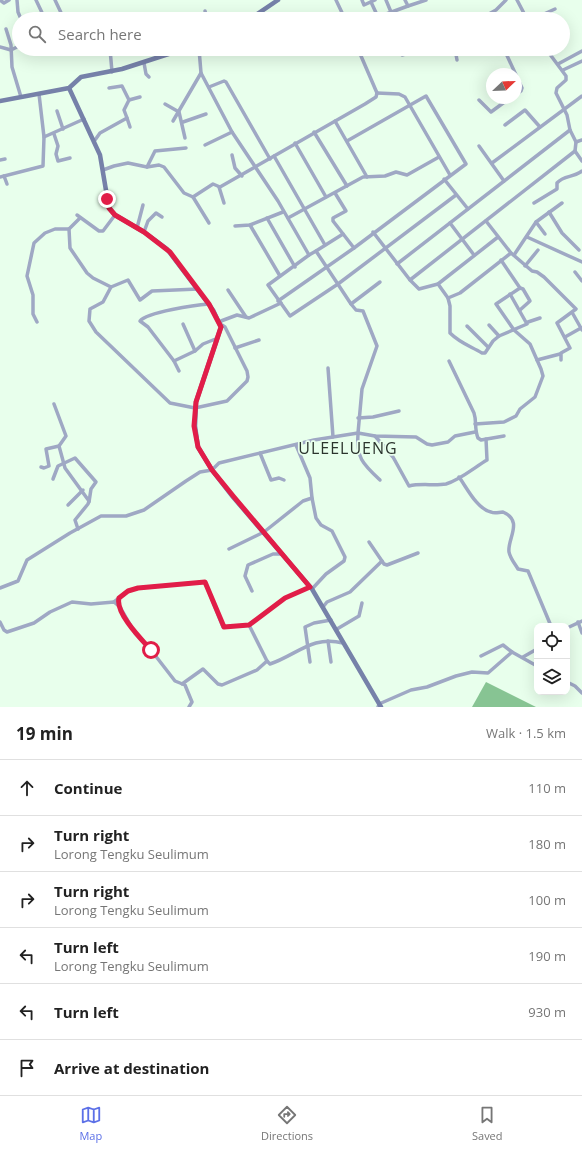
<!DOCTYPE html>
<meta charset="utf-8">
<style>
:root{--surface:#fff;--page:#f2f2f2;--text:#222;--muted:#767676;--line:#e0e0e0;--accent:#5c70e7}
body{margin:0;font-family:"Open Sans",sans-serif;background:var(--page);color:var(--text)}
.controls{position:absolute;right:12px;bottom:12px;display:grid;overflow:hidden;border-radius:8px;box-shadow:0 4px 16px #0002}
.controls button{width:36px;height:36px;display:grid;place-items:center;padding:0;border:0;border-bottom:1px solid var(--line);background:var(--surface);color:var(--text);font:20px sans-serif}
.compass{position:absolute;left:486px;top:68px;width:36px;height:36px;border-radius:50%;background:var(--surface);box-shadow:0 4px 16px #0002;rotate:67deg}
.stop{position:absolute;width:12px;height:12px;margin:-9px;border:3px solid #e11d48;border-radius:50%;background:#fff}
.stop.end{background:#e11d48;border-color:#fff;box-shadow:0 1px 4px #0008}
.list{margin:0;padding:0;list-style:none}
h2{display:flex;justify-content:space-between;align-items:center;height:52px;margin:0;padding:0 16px;font-size:17px}
h2 small{font-size:13px;font-weight:400;color:var(--muted)}
.list li{display:grid;grid-template-columns:26px 1fr auto;gap:12px;align-items:center;box-sizing:border-box;height:56px;padding:0 16px;border-top:1px solid var(--line)}
.list b{display:block;font-size:15px;white-space:nowrap}
.list p{margin:0;font-size:13px;white-space:nowrap;color:var(--muted)}
.list em{font-size:13px;font-style:normal;color:var(--muted)}
.icon{flex:none;width:22px;height:22px;fill:none;stroke:currentColor;stroke-width:2;stroke-linecap:round;stroke-linejoin:round}
.map{position:relative;flex:none;width:582px;height:707px;overflow:hidden}
.search{position:absolute;background:var(--surface);box-shadow:0 4px 16px #0002;left:12px;right:12px;top:12px;height:44px;display:flex;align-items:center;gap:10px;box-sizing:border-box;padding:0 14px;border-radius:22px;color:var(--muted);font-size:15px}
.sheet{height:388px;background:var(--surface)}
nav{display:flex;justify-content:space-around;align-items:center;box-sizing:border-box;height:56px;border-top:1px solid var(--line);background:var(--surface);font-size:11px;color:var(--muted)}
nav a{display:grid;justify-items:center;gap:2px}
nav .on{color:var(--accent)}
.map>svg:first-child{display:block}
</style>
<div class="map">
<svg width="582" height="707" viewBox="0 0 582 707">
<rect width="100%" height="100%" fill="#e8ffec"/>
<path fill="#87c493" d="M486,682L536,707H472Z"/>
<g fill="none" stroke-linecap="round" stroke-linejoin="round">
<g stroke="#9fa8c4" stroke-width="3.5">
<path d="M0,0L4,3L9,0"/>
<path d="M17,0L18,12L21,19"/>
<path d="M36,0L45,19"/>
<path d="M55,0L64,19"/>
<path d="M336,0L345,19"/>
<path d="M362,0L364,5L375,0"/>
<path d="M386,0L391,12"/>
<path d="M517,0L527,19"/>
<path d="M371,2L378,17L408,6L405,0"/>
<path d="M408,6L426,0"/>
<path d="M205,11L207,19"/>
<path d="M79,19H81"/>
<path d="M480,19L496,10L506,0"/>
<path d="M533,19L555,9"/>
<path d="M6,29L11,45L12,67L21,97"/>
<path d="M0,47L11,50L19,46"/>
<path d="M110,49L112,72"/>
<path d="M358,49L377,93"/>
<path d="M397,49L402,55L422,49"/>
<path d="M455,49L457,60"/>
<path d="M504,49L522,88L521,91L516,94"/>
<path d="M546,49L566,76V80L557,88L556,93L567,115L570,130L576,142L575,151L582,161"/>
<path d="M359,52L367,49"/>
<path d="M144,63L146,74L149,77"/>
<path d="M558,64L582,51"/>
<path d="M563,70L582,61"/>
<path d="M209,87L224,81L226,82L270,159"/>
<path d="M377,93L399,94L405,97L450,175"/>
<path d="M39,94L44,137L84,119"/>
<path d="M129,100L140,97"/>
<path d="M479,100L491,112L510,98"/>
<path d="M165,104L179,112L185,138"/>
<path d="M57,111L63,129"/>
<path d="M127,118L130,127"/>
<path d="M173,121L201,73"/>
<path d="M335,121L367,177"/>
<path d="M183,122L206,114"/>
<path d="M505,125L525,110L540,127"/>
<path d="M314,132L347,186"/>
<path d="M54,134L58,146L56,154L58,161L70,158"/>
<path d="M95,140L100,133L127,118L124,110L129,100L122,86L109,88"/>
<path d="M576,142L582,140"/>
<path d="M295,143L326,197"/>
<path d="M205,145L232,132"/>
<path d="M479,146L504,181"/>
<path d="M232,155L235,168L242,176"/>
<path d="M274,156L325,245"/>
<path d="M0,160L5,159"/>
<path d="M492,163L582,96"/>
<path d="M147,167L155,151L186,148"/>
<path d="M103,170L114,166L128,163L147,167L159,165L164,167L184,193L193,197L213,184L220,187L365,104L376,97L377,93"/>
<path d="M4,176L7,184"/>
<path d="M0,177L43,166L44,137"/>
<path d="M444,179L468,209"/>
<path d="M219,187L224,203"/>
<path d="M335,193L346,211L333,218V221L354,248"/>
<path d="M193,197L209,223"/>
<path d="M534,203L557,189V183C564,175 573,178 582,171"/>
<path d="M549,212L562,233L579,250"/>
<path d="M77,215L99,231H103L115,215"/>
<path d="M80,218L69,229L70,248L87,273L93,278L111,287L103,302L90,309L89,321L96,332L170,403L195,408L227,401L247,381L248,377L247,371L225,327L222,325L221,327"/>
<path d="M267,218L295,267"/>
<path d="M288,218L363,177L385,176L396,172L407,175L439,157"/>
<path d="M536,222L545,234"/>
<path d="M450,223L474,255"/>
<path d="M250,225L280,276"/>
<path d="M235,226L250,225L283,212"/>
<path d="M137,228L143,205"/>
<path d="M144,232L148,221L156,213L162,217"/>
<path d="M373,232L410,280L419,289L438,284L498,237"/>
<path d="M527,237L582,262"/>
<path d="M316,251L343,234"/>
<path d="M511,253L532,271L537,272L544,277L576,309L557,323L570,348L561,353V360"/>
<path d="M309,255L268,285L290,316L338,284L456,195"/>
<path d="M514,255L536,222L562,203"/>
<path d="M397,264L570,130"/>
<path d="M525,266L538,250"/>
<path d="M575,272L582,281"/>
<path d="M410,280L575,151"/>
<path d="M438,284L448,298L450,306V333C460,343 470,346 482,353H485L493,341L499,336L527,324L510,294"/>
<path d="M111,287L128,280L140,300L152,291L198,289"/>
<path d="M520,288L523,289L530,301L520,310"/>
<path d="M228,290L246,317"/>
<path d="M448,298L460,293L511,253L486,221"/>
<path d="M278,301L354,248L466,164L426,96L347,141"/>
<path d="M209,304C196,305 147,312 140,321L148,327L174,361L195,351L203,344L218,338"/>
<path d="M351,304L380,282"/>
<path d="M573,314L582,330"/>
<path d="M37,322L33,314V295L27,276L34,243L45,233L55,229H69"/>
<path d="M528,322L540,318"/>
<path d="M183,324L195,351"/>
<path d="M220,324L221,321L237,315L249,318L281,303"/>
<path d="M489,325L499,336"/>
<path d="M467,326L488,347"/>
<path d="M565,337L581,328"/>
<path d="M235,348L259,340"/>
<path d="M537,360L560,354"/>
<path d="M174,361L179,371"/>
<path d="M449,361L474,413C477,422 474,428 478,438L481,440L504,436"/>
<path d="M328,368L333,437"/>
<path d="M54,404L66,436L59,446L65,468L89,501L88,504L75,520L78,529"/>
<path d="M358,418L373,417L399,411"/>
<path d="M475,424L504,422L516,416L520,409L535,397L543,376L541,369L530,344L514,330L496,304L520,288L501,260"/>
<path d="M375,436L393,457L409,486C421,483 434,486 446,484C460,480 475,467 487,460L486,439"/>
<path d="M296,445L310,478L312,498L316,518L321,525L332,531L345,557L344,561L326,574L312,589"/>
<path d="M260,453L271,480L279,478L284,480"/>
<path d="M41,467L44,468L49,466L46,449L59,446"/>
<path d="M459,477C467,488 477,509 491,512C495,514 499,512 503,512C524,521 507,539 509,552C510,558 515,564 518,569L528,571L551,626"/>
<path d="M53,479L58,466L75,458L96,482L91,489L89,502"/>
<path d="M380,480C363,464 356,458 358,433L375,436L416,437L427,444L432,445L448,442L455,436L475,432"/>
<path d="M68,505L83,490"/>
<path d="M369,542L384,564L387,565L418,553"/>
<path d="M229,549L264,532L303,501L312,498"/>
<path d="M0,588L18,581L27,560L70,533L101,516H126L144,510L186,481L200,472L212,470L219,463L314,440L358,433L362,389L377,346L363,311L356,310L351,304L316,251L309,255L278,201L232,132L201,73L199,49"/>
<path d="M252,591L245,576L248,565L273,554H282"/>
<path d="M114,602L128,591L138,588L205,582L223,627L249,625L285,598L310,587"/>
<path d="M323,607L327,602L350,592L382,561"/>
<path d="M0,622L4,630L7,632L34,623L50,612L72,602L91,604L114,602L120,607L135,633L151,650L175,681L185,685L192,702L189,707"/>
<path d="M578,622L582,633"/>
<path d="M249,625L267,661L270,664C297,655 312,635 343,643"/>
<path d="M567,628L582,621"/>
<path d="M337,629L359,616L362,603"/>
<path d="M328,641L331,662"/>
<path d="M481,656L503,645L512,652"/>
<path d="M523,657L537,649"/>
<path d="M310,662L305,627L314,623L331,620"/>
<path d="M567,682L575,686L582,693"/>
<path d="M182,684L203,669L218,684L222,685L257,670L267,661"/>
<path d="M378,707L379,704L411,690L427,687L456,676L472,672L488,673L512,652L537,666"/>
</g>
<g stroke="#7681a9" stroke-width="4.5">
<path d="M250,19L278,0"/>
<path d="M69,88L100,155L109,208L115,215L144,232L167,249L213,310L221,327L196,402L195,426L198,447L212,470L233,497L312,589L381,707"/>
<path d="M0,101L69,88L81,77L122,69L184,49"/>
</g>
</g>
<g fill="none" stroke-linecap="round" stroke-linejoin="round">
<path stroke="#e11d48" stroke-width="5" d="M107,199L109,208L115,215L144,232L170,252L209,304L221,327L196,402L194,426L198,447L212,470L234,497L310,587L285,598L249,625L224,627L205,582L138,588L128,591L119,598C115,613 142,640 151,650"/>
</g>
<g text-anchor="middle" stroke-width="3.5" stroke-linejoin="round" paint-order="stroke">
<g font-size="16" letter-spacing="1" fill="#2b342d" stroke="#e8ffec">
<text x="348" y="454">ULEELUENG</text>
</g>
</g>
</svg>
<div class="controls">
<button><svg class="icon" aria-label="locate" viewBox="0 0 24 24"><circle cx="12" cy="12" r="6"/><path d="M12 2v4M12 18v4M2 12h4M18 12h4"/></svg></button>
<button><svg class="icon" aria-label="layers" viewBox="0 0 24 24"><path d="M12 4l9 5-9 5-9-5zM3 14l9 5 9-5"/></svg></button>
</div>
<svg class="compass" viewBox="-18 -18 36 36"><path d="M0-13l5 13h-10z" fill="#e53935"/><path d="M0 13l5-13h-10z" fill="#767676"/></svg>
<div class="stop" style="left:151px;top:650px"></div>
<div class="stop end" style="left:107px;top:199px"></div>
<div class="search"><svg class="icon" aria-label="search" viewBox="0 0 24 24"><circle cx="10" cy="10" r="6"/><path d="M15 15l6 6"/></svg>Search here</div>
</div>
<section class="sheet">
<h2>19 min<small>Walk · 1.5 km</small></h2>
<ul class="list">
<li><svg class="icon" aria-label="ahead" viewBox="0 0 24 24"><path d="M12 20V5M6 11l6-6 6 6"/></svg><div><b>Continue</b></div><em>110 m</em></li>
<li><svg class="icon" aria-label="right" viewBox="0 0 24 24"><path d="M7 20v-9h11M14 6l5 5-5 5"/></svg><div><b>Turn right</b><p>Lorong Tengku Seulimum</p></div><em>180 m</em></li>
<li><svg class="icon" aria-label="right" viewBox="0 0 24 24"><path d="M7 20v-9h11M14 6l5 5-5 5"/></svg><div><b>Turn right</b><p>Lorong Tengku Seulimum</p></div><em>100 m</em></li>
<li><svg class="icon" aria-label="left" viewBox="0 0 24 24"><path d="M17 20v-9H6M10 6l-5 5 5 5"/></svg><div><b>Turn left</b><p>Lorong Tengku Seulimum</p></div><em>190 m</em></li>
<li><svg class="icon" aria-label="left" viewBox="0 0 24 24"><path d="M17 20v-9H6M10 6l-5 5 5 5"/></svg><div><b>Turn left</b></div><em>930 m</em></li>
<li><svg class="icon" aria-label="arrive" viewBox="0 0 24 24"><path d="M6 21V4h12l-3 4 3 4H6"/></svg><div><b>Arrive at destination</b></div></li>
</ul>
</section>
<nav>
<a class="on"><svg class="icon" aria-label="map" viewBox="0 0 24 24"><path d="M3 6l6-2 6 2 6-2v14l-6 2-6-2-6 2zM9 4v14M15 6v14"/></svg>Map</a>
<a><svg class="icon" aria-label="directions" viewBox="0 0 24 24"><path d="M12 3l9 9-9 9-9-9zM9 14v-3h6M13 9l2 2-2 2"/></svg>Directions</a>
<a><svg class="icon" aria-label="saved" viewBox="0 0 24 24"><path d="M7 4h10v16l-5-4-5 4z"/></svg>Saved</a>
</nav>
